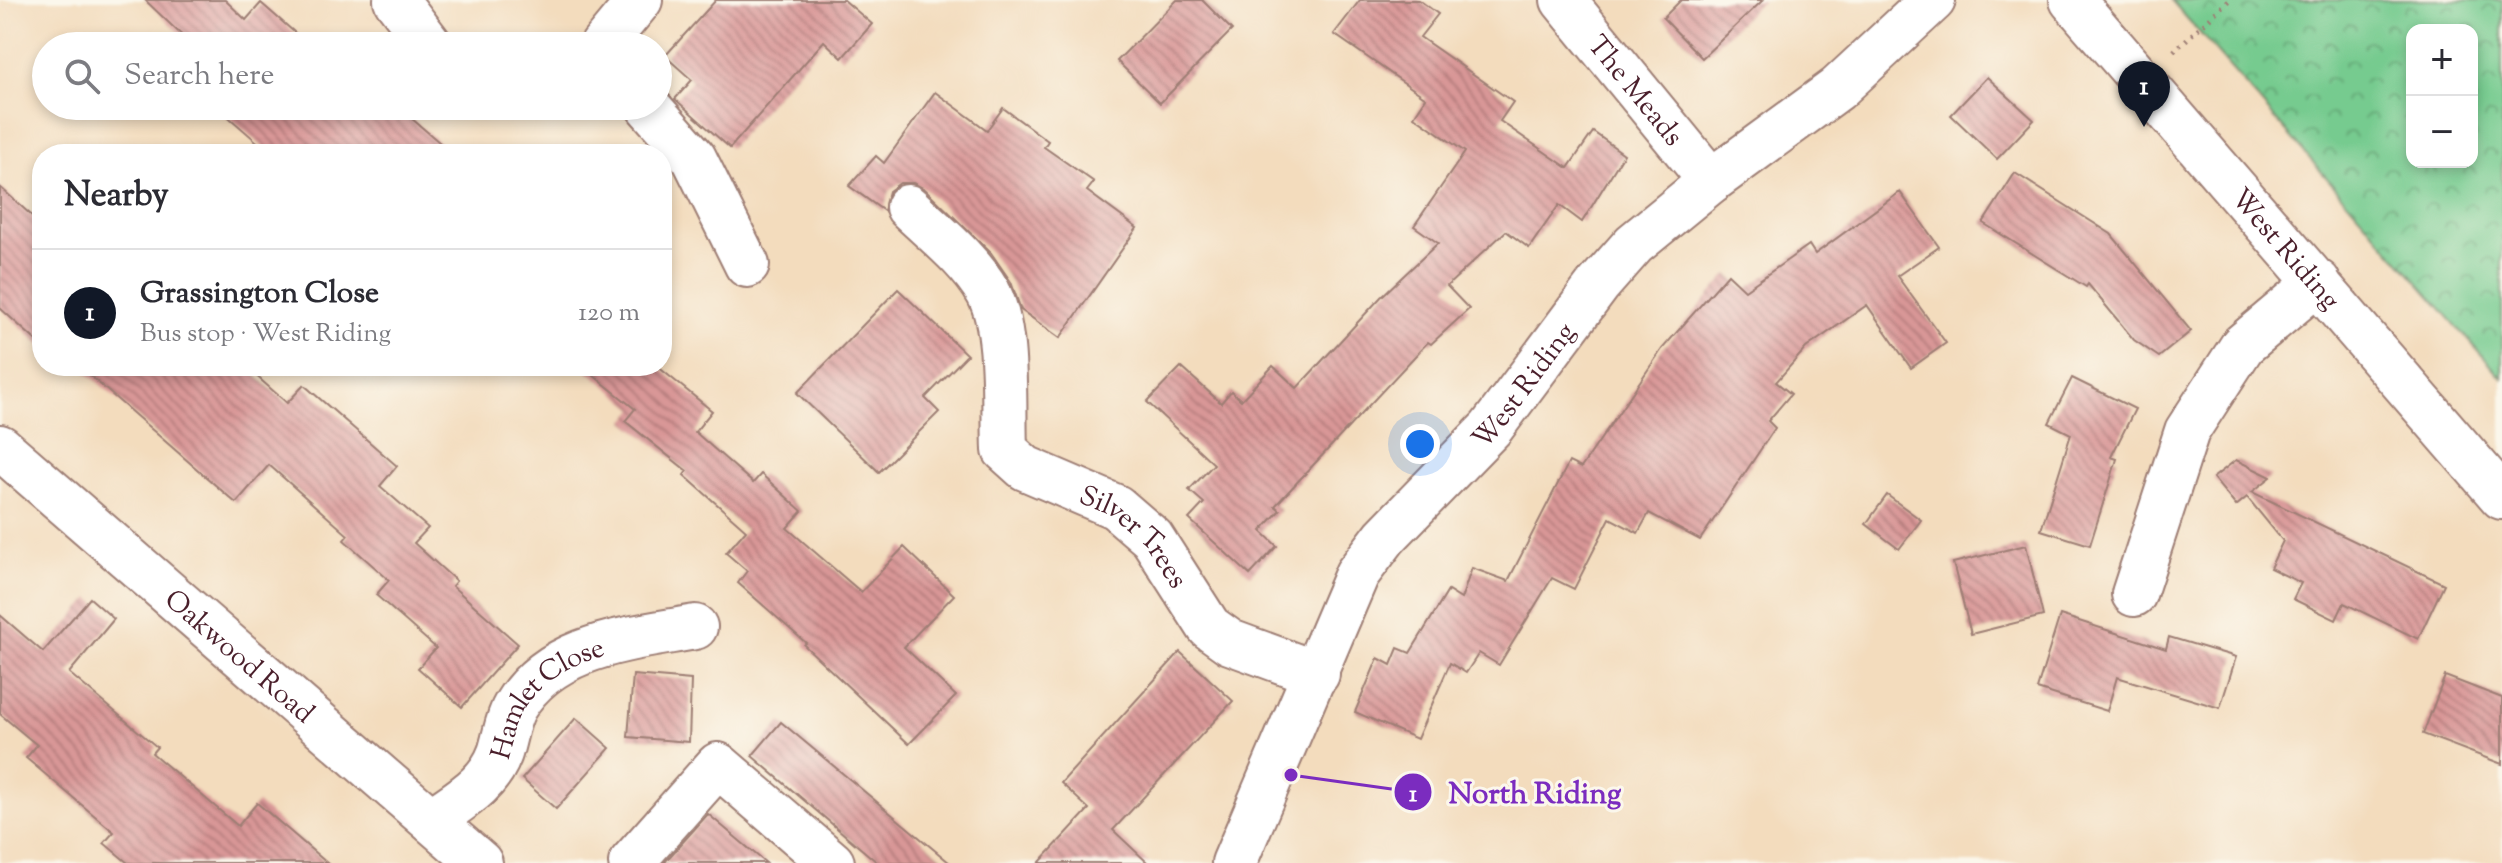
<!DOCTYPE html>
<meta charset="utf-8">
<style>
:root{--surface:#fff;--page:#f7f7f7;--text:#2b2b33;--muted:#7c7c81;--line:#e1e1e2;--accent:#111827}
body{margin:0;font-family:"Sorts Mill Goudy",serif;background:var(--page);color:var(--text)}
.controls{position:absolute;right:24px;top:24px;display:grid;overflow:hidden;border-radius:16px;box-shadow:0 4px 12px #0003}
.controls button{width:72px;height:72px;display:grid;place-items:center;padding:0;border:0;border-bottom:2px solid var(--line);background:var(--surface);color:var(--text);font:40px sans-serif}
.you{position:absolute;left:1420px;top:444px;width:28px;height:28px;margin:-20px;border:6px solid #fff;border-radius:50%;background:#1a73e8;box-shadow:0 0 0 12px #1a73e833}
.badge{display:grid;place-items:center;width:52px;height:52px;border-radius:50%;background:var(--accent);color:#fff;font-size:26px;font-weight:700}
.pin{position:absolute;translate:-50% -66px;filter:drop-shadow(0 2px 4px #0008)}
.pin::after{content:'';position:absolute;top:42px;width:28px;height:24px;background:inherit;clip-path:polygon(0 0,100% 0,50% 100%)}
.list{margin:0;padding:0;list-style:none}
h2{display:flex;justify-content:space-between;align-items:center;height:104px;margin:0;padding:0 32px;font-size:34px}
h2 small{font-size:26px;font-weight:400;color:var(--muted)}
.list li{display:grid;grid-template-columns:52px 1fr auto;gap:24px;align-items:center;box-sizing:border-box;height:128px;padding:0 32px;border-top:2px solid var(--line)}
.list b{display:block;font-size:30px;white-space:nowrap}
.list p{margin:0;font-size:26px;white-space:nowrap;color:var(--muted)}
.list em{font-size:26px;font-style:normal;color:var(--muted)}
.icon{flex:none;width:44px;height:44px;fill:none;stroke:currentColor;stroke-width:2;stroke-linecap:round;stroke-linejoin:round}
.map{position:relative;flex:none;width:2502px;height:863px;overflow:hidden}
.search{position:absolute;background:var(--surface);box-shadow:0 4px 12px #0003;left:32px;top:32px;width:640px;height:88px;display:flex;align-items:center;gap:20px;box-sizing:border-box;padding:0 28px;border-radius:44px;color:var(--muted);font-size:30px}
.panel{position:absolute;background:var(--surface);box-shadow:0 4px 12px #0003;left:32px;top:144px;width:640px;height:232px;border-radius:32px}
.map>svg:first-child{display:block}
</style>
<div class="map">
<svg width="2502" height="863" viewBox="0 0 2502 863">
<defs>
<pattern id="park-crowns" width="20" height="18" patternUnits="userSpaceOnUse" patternTransform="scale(2)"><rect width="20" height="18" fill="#76cb8f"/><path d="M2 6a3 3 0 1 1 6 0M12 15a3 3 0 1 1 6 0" fill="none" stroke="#63a475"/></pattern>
<pattern id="building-back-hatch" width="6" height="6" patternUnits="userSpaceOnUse" patternTransform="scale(2)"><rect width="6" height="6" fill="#d99797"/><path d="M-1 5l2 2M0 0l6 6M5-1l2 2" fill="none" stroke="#b27b7b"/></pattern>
</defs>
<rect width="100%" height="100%" fill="#fbf7ec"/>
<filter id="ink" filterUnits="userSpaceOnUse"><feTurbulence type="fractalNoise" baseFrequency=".0125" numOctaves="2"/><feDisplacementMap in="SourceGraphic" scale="16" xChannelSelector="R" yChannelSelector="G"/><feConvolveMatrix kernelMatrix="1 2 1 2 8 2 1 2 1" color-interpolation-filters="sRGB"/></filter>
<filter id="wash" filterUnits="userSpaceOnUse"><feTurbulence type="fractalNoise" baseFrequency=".006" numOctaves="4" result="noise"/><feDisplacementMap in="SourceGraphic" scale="32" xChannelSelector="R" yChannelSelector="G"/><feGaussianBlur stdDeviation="1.8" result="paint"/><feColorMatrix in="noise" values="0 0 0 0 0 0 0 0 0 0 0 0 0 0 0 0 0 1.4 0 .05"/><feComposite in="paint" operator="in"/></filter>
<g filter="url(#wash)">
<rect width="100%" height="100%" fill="#f3dcbd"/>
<path fill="url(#park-crowns)" stroke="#60755d" stroke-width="2" fill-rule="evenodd" d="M2171,0H2502V378ZM2412,30H2472V162H2412Z"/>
<g id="blocks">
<g fill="url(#building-back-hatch)">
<path d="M145,0H225L246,20L261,3L310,46H193Z"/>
<path d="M716,0H844L872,24L842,58L824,41L730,148L675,99L692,80L665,56Z"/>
<path d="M1177,0H1202L1232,30L1160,103L1117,61Z"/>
<path d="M1360,0H1419L1438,14L1420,37L1513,102L1500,121L1568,168L1593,132L1624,154L1582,222L1559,205L1529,248L1506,231L1447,286L1469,309L1431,344L1428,342L1275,506L1280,510L1261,531L1277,546L1250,575L1189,519L1204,503L1189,490L1214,464L1147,402L1181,367L1221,403L1231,391L1241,400L1273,366L1297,388L1381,297L1438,243L1414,226L1465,152L1414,116L1426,98L1334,34Z"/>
<path d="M1681,0H1763L1702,58L1663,18Z"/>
<path d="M1987,77L2034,120L1997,159L1951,115Z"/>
<path d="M935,92L987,130L1003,108L1048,141L1044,147L1094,182L1087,191L1137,228L1060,338L1021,310L1011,282L991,253L925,189L913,183H900L889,191L884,211L849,186L876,156L884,163Z"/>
<path d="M216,106H397L453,154H271Z"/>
<path d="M2015,173L2111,234L2191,331L2159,357L2134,340L2088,284L2086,287L1983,223Z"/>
<path d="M0,187L42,225V346L0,308Z"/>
<path d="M1900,192L1939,247L1897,276L1946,343L1911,368L1867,305L1806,348L1776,382L1791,394L1768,421L1775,428L1700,540L1649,513L1638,533L1610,518L1574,589L1552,578L1499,665L1479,653L1466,673L1450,663L1417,739L1355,712L1378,658L1391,665L1398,648L1410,653L1448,591L1461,599L1472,568L1508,581L1569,462L1581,468L1662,349L1728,274L1745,290L1809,245L1815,254Z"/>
<path d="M898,289L967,355L925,398L939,412L879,472L797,393Z"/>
<path d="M79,366H245L287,403L304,385L397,466L380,486L428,528L414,543L456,581L452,586L518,644L462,707L418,668L436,648L376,595L389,580L344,540L348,535L269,465L236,503Z"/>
<path d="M582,366H657L712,411L695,432L753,483L761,474L802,511L787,528L861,592L904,547L954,595L904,647L956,696L909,744L804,645L806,643L738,583L747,571L726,553L746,530L684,475L687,471L625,421L635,409Z"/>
<path d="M2072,378L2135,409L2111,457L2117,459L2090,545L2041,530L2071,434L2049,423Z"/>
<path d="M2236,460L2271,477L2252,492L2444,584L2418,639L2344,603L2336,620L2293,599L2301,583L2270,568L2283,541L2247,497L2236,506L2213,478Z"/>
<path d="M1887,495L1921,520L1899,549L1866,524Z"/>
<path d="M2026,545L2043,616L1971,634L1953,563Z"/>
<path d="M90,598L114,619L69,673L157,747L152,753L238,826L257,803L327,863H128L104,843L114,832L26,758L37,745L0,714V615L43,652Z"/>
<path d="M2060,615L2166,649L2169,637L2236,657L2220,708L2117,677L2107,711L2037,689Z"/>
<path d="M1180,652L1233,701L1113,830L1148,863H1039L1089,809L1061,783Z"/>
<path d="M633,675L691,680L689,742L628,737Z"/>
<path d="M2445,676L2502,698V764L2423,734Z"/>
<path d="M576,718L610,748L556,809L522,779Z"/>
<path d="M781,722L950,863H878L752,756Z"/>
<path d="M708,814L766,863H664Z"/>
</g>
</g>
</g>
<g filter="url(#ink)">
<use href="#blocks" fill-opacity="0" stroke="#9e7e74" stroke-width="2"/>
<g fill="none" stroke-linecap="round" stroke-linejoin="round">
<g stroke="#9e7e74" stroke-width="48">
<g id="minor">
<path d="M396,0L431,46"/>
<path id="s1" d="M1563,0L1711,181"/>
<path id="s2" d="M2072,0L2502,497"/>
<path d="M602,46L640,0"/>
<path d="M648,106L694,158L747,265"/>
<path id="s3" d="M908,207C935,233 969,259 988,292C1009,330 1003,406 1005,450L1025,468L1116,507L1152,538L1209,627L1230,642L1317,674"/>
<path id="s4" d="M0,447L480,863"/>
<path d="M2134,594L2187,431L2243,345L2318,282"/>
<path id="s5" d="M432,820C459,800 488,786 500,753C505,738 507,719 515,706C552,644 631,639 695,627"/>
<path d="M631,863L718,765L832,863"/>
<path id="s6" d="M1234,863L1357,574L1385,537L1491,428L1598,285L1634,244L1711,181L1837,89L1933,0"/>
</g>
</g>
<path stroke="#9e7e74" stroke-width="5" stroke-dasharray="2 6" stroke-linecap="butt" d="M2174,51L2229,0"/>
<use href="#minor" stroke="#fff" stroke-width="44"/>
</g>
</g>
<g text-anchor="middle" stroke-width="6" stroke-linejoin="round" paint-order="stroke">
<g font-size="28" fill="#4a1f2b" stroke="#fbf7ec">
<text dy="10" stroke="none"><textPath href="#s1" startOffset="116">The Meads</textPath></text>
<text dy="10" stroke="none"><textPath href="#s2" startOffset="328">West Riding</textPath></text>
<text dy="10" stroke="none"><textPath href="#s6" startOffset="566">West Riding</textPath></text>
<text dy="10" stroke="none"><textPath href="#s3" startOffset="436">Silver Trees</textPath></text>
<text dy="10" stroke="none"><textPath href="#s4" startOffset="318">Oakwood Road</textPath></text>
<text dy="10" stroke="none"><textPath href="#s5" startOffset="174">Hamlet Close</textPath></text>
</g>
</g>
<path fill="none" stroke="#7b2cbf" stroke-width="3" d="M1291 775L1413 792"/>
<g fill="#7b2cbf" stroke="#fbf7ec" stroke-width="3">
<circle cx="1291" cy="775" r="8"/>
<circle cx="1413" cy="792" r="20"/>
</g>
<g font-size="24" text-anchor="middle" font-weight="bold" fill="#fff">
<text x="1413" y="801">1</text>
</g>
<g font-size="30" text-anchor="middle" font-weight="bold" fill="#7b2cbf" stroke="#fbf7ec" stroke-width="6" stroke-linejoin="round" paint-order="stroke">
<text x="1535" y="803">North Riding</text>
</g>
</svg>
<div class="controls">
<button>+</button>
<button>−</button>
</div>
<div class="you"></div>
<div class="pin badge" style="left:2144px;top:127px">1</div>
<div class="search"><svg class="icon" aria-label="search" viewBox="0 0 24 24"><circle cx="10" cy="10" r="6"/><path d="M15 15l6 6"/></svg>Search here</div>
<section class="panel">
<h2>Nearby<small></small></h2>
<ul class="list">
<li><span class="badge">1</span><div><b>Grassington Close</b><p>Bus stop · West Riding</p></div><em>120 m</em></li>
</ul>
</section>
</div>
